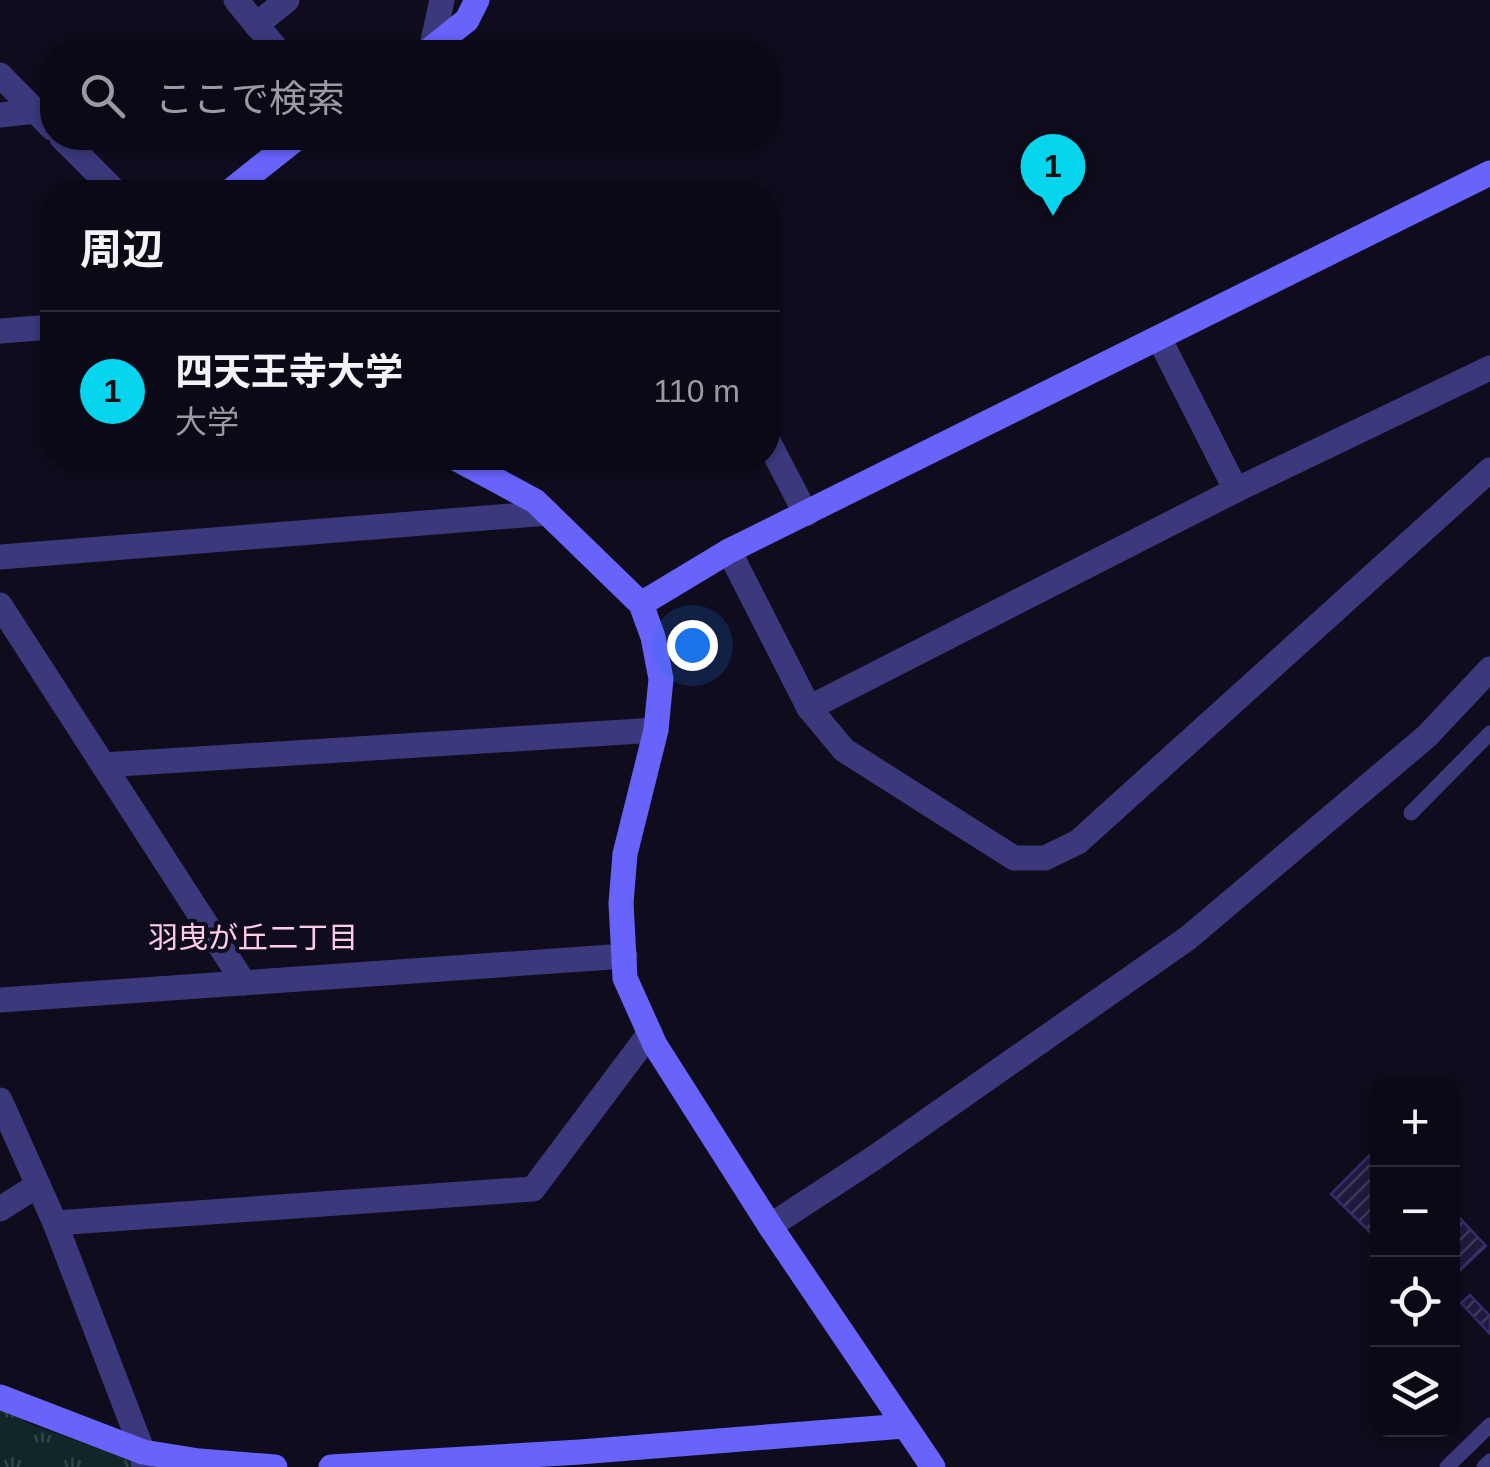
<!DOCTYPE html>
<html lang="ja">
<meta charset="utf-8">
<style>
:root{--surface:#0b0916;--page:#191723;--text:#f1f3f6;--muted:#9a9aa1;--line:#2b2a35;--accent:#06d5ed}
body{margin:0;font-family:Arial,"Noto Sans JP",sans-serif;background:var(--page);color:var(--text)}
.controls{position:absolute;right:30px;bottom:30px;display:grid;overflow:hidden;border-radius:20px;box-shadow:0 2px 8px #0004}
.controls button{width:90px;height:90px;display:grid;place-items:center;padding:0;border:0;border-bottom:2px solid var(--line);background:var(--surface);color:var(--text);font:50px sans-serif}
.you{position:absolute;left:692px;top:645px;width:35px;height:35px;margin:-25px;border:8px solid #fff;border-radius:50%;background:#1a73e8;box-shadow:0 0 0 15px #1a73e833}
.badge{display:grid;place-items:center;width:65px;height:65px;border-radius:50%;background:var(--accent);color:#111;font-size:32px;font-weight:700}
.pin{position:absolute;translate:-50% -82px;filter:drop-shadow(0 2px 5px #0008)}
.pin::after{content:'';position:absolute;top:52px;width:35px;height:30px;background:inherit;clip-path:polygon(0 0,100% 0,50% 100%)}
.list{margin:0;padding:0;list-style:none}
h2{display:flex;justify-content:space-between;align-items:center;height:130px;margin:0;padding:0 40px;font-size:42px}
h2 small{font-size:32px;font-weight:400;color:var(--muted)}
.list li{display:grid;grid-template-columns:65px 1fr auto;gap:30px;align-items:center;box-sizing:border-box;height:160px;padding:0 40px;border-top:2px solid var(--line)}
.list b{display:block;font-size:38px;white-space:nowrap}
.list p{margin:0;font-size:32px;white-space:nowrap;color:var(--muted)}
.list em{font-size:32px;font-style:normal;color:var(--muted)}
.icon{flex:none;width:55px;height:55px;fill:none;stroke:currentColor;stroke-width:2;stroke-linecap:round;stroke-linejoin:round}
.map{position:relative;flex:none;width:1490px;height:1467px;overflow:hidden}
.search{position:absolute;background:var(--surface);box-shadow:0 2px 8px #0004;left:40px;top:40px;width:740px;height:110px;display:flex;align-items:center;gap:25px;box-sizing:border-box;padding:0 35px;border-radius:40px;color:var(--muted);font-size:38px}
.panel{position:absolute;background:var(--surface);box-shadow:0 2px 8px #0004;left:40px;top:180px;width:740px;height:290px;border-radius:40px}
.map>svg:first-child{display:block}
</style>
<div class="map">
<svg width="1490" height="1467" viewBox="0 0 1490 1467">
<defs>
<pattern id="park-tufts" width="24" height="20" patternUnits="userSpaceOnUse" patternTransform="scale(2.5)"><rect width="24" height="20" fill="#0f2726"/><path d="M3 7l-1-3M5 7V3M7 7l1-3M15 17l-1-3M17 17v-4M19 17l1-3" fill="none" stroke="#314547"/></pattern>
<pattern id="building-hatch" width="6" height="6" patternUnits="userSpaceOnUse" patternTransform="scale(2.5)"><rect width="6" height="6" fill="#20193d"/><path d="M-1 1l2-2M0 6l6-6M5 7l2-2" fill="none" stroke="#3f395a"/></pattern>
</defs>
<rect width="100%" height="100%" fill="#0f0c1d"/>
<path fill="url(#park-tufts)" d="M0,1408L31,1424L135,1462L136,1467H0Z"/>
<g fill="url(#building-hatch)" stroke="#382b69" stroke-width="2.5">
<path d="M1375,1150L1378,1228L1372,1234L1331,1194Z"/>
<path d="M1457,1215L1486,1246L1452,1278V1219Z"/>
<path d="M1470,1295L1490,1316V1334L1461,1303Z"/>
</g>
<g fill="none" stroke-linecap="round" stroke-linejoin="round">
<g stroke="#3b387b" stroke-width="15">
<path d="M1411,813L1490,733"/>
<path d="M1447,1467L1490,1425"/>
<path d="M1484,1467L1490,1461"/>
</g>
<g stroke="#3b387b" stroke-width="25">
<path d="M236,0L279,52"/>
<path d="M256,25L287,0"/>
<path d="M431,50L442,0"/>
<path d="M0,75L52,128"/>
<path d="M0,115L36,111"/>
<path d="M62,138L116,192"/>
<path d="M0,331L52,327"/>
<path d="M1159,338L1236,490"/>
<path d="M768,441L806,514"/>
<path d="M729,551L809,708L844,750L1014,858H1045L1078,842L1490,470"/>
<path d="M0,557L548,513"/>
<path d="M0,605L244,983"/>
<path d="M809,708L1236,490L1490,368"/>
<path d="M103,765L656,730"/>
<path d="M0,1000L625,956"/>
<path d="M0,1100L55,1223L143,1452L144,1467"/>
<path d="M0,1209L38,1185"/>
<path d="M55,1223L533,1189L650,1033"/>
<path d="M770,1226L874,1158L1188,938L1427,736L1490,669"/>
</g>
<g stroke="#6763fb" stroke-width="25">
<path d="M427,52L467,20L477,0"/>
<path d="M229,192L297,138"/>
<path d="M455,458L535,501L641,604L653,637L661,679L656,730L625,854L621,903L625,978L655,1045L770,1226L933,1467"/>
<path d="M641,604L729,551L1490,173"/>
<path d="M0,1397L143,1452L199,1461L275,1467"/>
<path d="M331,1467L580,1452L904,1426"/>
</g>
</g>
<g text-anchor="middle" stroke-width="8" stroke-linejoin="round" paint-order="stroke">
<g font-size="30" fill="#fecbeb" stroke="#0f0c1d">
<text x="253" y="948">羽曳が丘二丁目</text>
</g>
</g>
</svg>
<div class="controls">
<button>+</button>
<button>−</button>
<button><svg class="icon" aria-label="locate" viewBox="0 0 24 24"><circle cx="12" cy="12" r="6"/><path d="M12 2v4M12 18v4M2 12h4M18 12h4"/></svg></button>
<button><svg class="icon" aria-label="layers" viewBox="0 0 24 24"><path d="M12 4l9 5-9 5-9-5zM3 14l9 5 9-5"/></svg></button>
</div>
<div class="you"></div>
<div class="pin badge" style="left:1053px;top:216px">1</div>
<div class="search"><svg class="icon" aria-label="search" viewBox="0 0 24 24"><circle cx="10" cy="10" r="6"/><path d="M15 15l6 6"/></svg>ここで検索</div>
<section class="panel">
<h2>周辺<small></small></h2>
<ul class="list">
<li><span class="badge">1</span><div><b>四天王寺大学</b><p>大学</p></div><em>110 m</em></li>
</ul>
</section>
</div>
